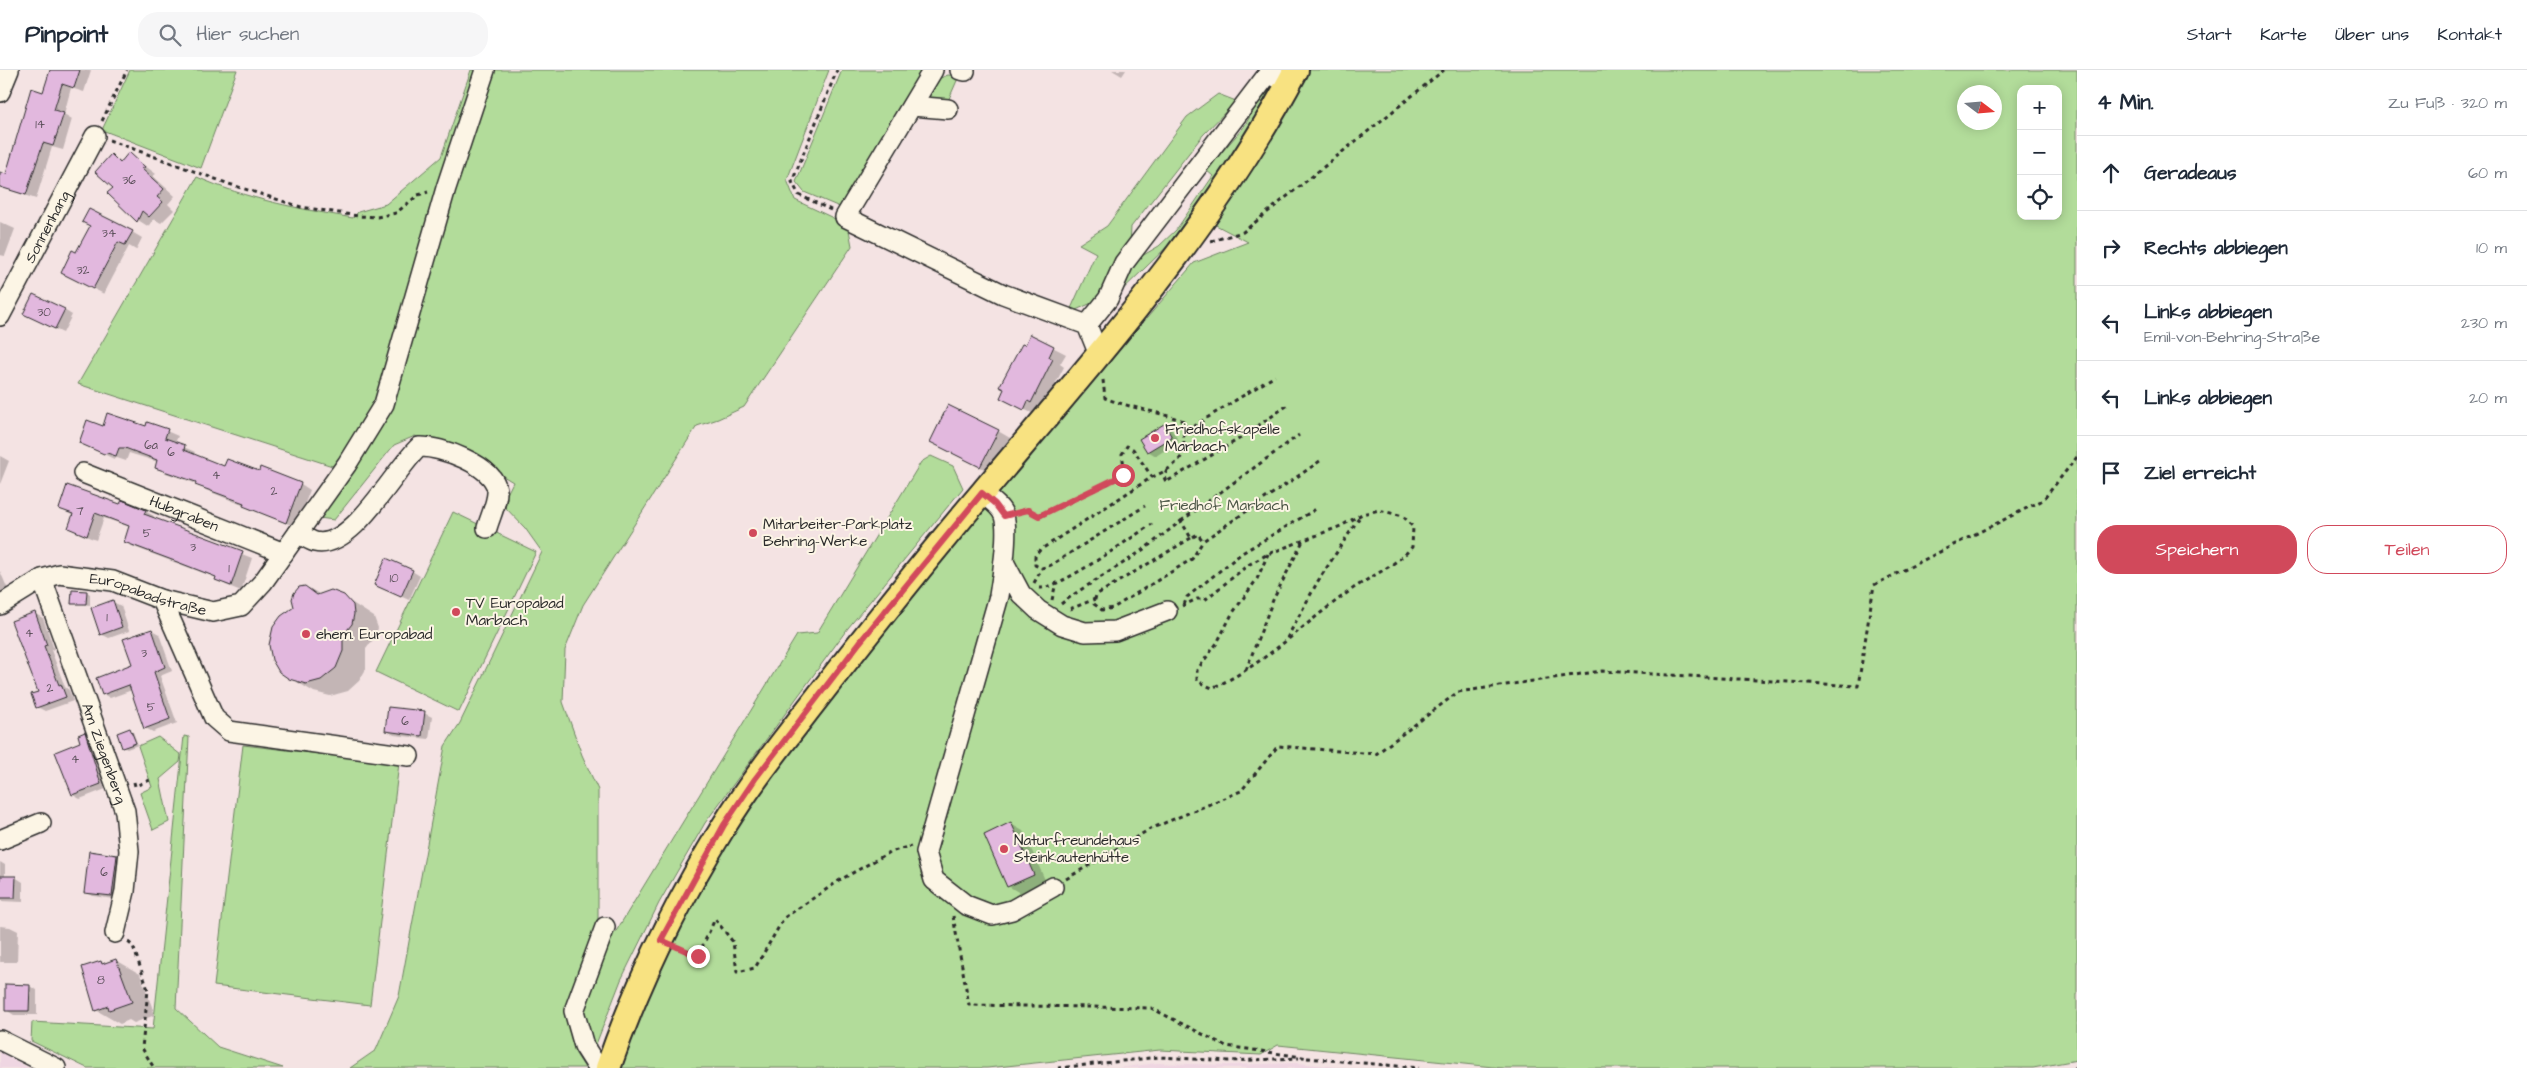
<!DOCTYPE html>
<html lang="de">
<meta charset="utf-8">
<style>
:root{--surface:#fff;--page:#f6f6f7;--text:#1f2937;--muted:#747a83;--line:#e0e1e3;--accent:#d1495b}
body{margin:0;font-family:"Architects Daughter",sans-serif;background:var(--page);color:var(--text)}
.controls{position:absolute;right:15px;top:15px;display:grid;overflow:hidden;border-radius:10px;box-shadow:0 2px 12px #0003}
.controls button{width:45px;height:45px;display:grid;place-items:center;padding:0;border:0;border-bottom:1px solid var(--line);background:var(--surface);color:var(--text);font:25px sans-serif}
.compass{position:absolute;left:1957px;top:15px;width:45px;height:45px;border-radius:50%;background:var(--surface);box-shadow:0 2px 12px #0003;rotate:106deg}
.stop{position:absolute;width:15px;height:15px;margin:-11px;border:4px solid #d1495b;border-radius:50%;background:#fff}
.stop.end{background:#d1495b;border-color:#fff;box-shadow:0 1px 5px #0008}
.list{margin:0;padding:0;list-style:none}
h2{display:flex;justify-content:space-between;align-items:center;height:65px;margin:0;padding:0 20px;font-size:21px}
h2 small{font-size:16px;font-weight:400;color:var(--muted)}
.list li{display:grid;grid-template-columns:32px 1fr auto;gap:15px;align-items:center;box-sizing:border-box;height:75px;padding:0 20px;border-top:1px solid var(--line)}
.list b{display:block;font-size:19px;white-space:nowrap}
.list p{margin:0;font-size:16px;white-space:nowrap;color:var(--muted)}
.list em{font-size:16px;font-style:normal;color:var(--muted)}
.actions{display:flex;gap:10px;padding:15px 20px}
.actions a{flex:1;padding:11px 0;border:1px solid var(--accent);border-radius:20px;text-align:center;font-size:18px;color:var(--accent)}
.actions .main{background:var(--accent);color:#fff}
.icon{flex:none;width:28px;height:28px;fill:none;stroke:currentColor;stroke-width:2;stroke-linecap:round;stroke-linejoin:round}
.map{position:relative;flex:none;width:2077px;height:998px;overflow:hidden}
header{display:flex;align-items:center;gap:30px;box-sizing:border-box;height:70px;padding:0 25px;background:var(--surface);border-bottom:1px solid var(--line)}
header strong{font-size:24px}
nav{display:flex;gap:28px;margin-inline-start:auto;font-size:18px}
.search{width:350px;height:45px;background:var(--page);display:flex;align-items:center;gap:12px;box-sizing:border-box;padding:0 18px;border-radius:20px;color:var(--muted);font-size:19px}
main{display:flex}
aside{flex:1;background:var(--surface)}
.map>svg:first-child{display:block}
</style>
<header>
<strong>Pinpoint</strong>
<div class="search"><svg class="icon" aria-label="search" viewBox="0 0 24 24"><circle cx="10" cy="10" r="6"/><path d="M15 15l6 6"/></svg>Hier suchen</div>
<nav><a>Start</a><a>Karte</a><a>Über uns</a><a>Kontakt</a></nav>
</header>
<main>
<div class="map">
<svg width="2077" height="998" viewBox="0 0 2077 998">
<rect width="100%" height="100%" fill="#f4e3e3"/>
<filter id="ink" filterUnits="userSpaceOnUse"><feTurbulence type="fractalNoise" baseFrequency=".02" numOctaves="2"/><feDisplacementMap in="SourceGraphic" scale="10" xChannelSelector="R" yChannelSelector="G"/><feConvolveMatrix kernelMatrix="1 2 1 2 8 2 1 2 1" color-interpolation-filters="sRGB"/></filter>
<g filter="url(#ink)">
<g fill="#efd6e2">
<path d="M0,982L28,998H0Z"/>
<path d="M1157,993L1228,995L1298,993L1345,998H1118Z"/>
</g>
<g fill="#b2dc9a" stroke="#6e8462" fill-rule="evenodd">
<path d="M130,0H237L201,98L102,60Z"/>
<path d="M471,0H829L787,110L795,130L848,155L852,176L744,337L718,349L697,356L583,535L565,580L563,632L582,685L598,720V850L565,944L576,984L585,998H350L376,980L399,926L445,676L460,653L542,482L525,458L502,434L513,412L465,383L415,366L394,375L334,450L319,448L351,402L78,314L197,107C246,129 300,139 353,148L358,142L386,134L441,87Z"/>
<path d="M842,0H925L842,138L804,122L796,112Z"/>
<path d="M1305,0H2077V990L2033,998H1503L1278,975L1261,985L1160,980L987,998H622L628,969L698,808L823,627L1194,193L1248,172L1212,153ZM2021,19H2058V146H2021ZM1964,22H1994V52H1964Z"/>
<path d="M948,5L959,6L948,31L928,27L930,12Z"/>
<path d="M1266,20L1274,22L1230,97L1178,166L1112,230L1128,194L1159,176L1176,160L1213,106L1206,100L1243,58Z"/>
<path d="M1218,24L1236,31L1203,65L1131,157L1130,176L1103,228L1069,243L1096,183L1079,174L1107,156L1187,47Z"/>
<path d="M931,386L953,396L963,418L848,558L705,753L659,833L621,910L593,982L580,941L610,861L615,863L797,565L817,563L921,392Z"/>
<path d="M453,442L536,482L459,642L376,602Z"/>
<path d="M184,666L189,667L176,938L218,977L283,998H87L31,971L32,952L153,959Z"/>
<path d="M158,667L181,685L180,692L160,709L169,752L153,760L140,723L152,717L138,676Z"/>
<path d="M243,675L399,693L370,935L214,916Z"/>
</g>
<g fill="#0003">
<path d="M51,0H91L84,22L71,18L64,44L72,49L63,80L52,77L36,129L0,117V103L6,105L44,24Z"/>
<path d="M1112,0H1126L1122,6Z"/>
<path d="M129,84L156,104L153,106L175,126L168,134L174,140L161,153L154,149L149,157L138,150L109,123L114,118L111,86L122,92Z"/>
<path d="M0,152L15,159L5,186L0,185Z"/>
<path d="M132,162L142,168L136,180L129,176L104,224L72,208L77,184Z"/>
<path d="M64,240L72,245L63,263L32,248Z"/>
<path d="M1031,266L1066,284L1060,294L1064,297L1043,338L1036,345L1013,334L1026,277Z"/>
<path d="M148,353L178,366L175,373L195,382L193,385L225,397L260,402L301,414L310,420L296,457L206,420L197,414L166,403L156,397L158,392L129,383L126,391L117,388L114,389L81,373L104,357H147Z"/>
<path d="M1164,355L1171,359L1179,371L1156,386L1148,381Z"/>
<path d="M998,361L1010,368L992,403L943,378Z"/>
<path d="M0,386L9,391L0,414Z"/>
<path d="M121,436L145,441L154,446L153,449L252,488L241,521L226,515L217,508L134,477L125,472L130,457L104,448L96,470L78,463L69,458L74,446L60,439Z"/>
<path d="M0,501L9,522L0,526Z"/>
<path d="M412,501L420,506L409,530L384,519Z"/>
<path d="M299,518H309L321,525L337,523L374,547L378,558L375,567L366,579V599L359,611L348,621L330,626L314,622L290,608Z"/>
<path d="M87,522L90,524V535L72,533Z"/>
<path d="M113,532L121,536L129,561L109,568L101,564Z"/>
<path d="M35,544L43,548L54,579L51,580L65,617L69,620L73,631L45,641L37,637L39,622Z"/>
<path d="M152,560L159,564L172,601L160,606L177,653L153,662L145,658L132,620L110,628L103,624L134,595Z"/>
<path d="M424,643L432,647L429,669L394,665L386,660Z"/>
<path d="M130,660L133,662L138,675L127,679L123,677Z"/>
<path d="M85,664L93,668L108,718L80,729L73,725Z"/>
<path d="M1011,754L1023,761L1046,812L1020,823L1008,816Z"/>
<path d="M90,782L117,786L125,790L120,830L93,826L85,822Z"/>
<path d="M0,792L5,795V807H15L23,812V832L0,831Z"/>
<path d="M0,856L10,857L18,861L17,892H0Z"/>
<path d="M116,890L140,904L155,945L134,953L129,950L120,954L96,940L101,892L105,894Z"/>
<path d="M29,916L37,920V945H14L6,940Z"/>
</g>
<g fill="#e2b8de" stroke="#2b2b2b">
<path d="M50,0H80L74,18L62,14L54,40L64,43L53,76L43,73L26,125L0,117V102L6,104L31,18L43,22Z"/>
<path d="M129,82L145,97L142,99L164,119L157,127L163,132L149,147L142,141L137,152L107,123L113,118L95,102L111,84L120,93Z"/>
<path d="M89,139L133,161L125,175L118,172L93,219L61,203L72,180L76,182L90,156L82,152Z"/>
<path d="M33,224L65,239L55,259L23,244Z"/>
<path d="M1030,264L1054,276L1049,287L1053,289L1031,333L1028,331L1024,340L1000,328L1004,319L999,317L1022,274L1025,275Z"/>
<path d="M948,335L999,360L980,397L930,372Z"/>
<path d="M107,343L146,356L147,352L168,359L165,368L185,375L184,380L224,396L227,389L259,401L260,397L301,413L286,453L243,436L244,433L195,415L196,412L155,398L157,390L125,378H119L116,386L107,383L104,384L79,373L87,350L103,356Z"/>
<path d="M1164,354L1172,367L1147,382L1139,369Z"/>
<path d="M67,415L120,434L122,430L146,440L144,444L243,481L231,516L215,510L216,507L180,493L124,472L129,456L95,443L87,466L68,458L73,444L59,439Z"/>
<path d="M386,488L413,500L401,527L374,515Z"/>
<path d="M305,516L317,525L331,520L344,525L353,535L354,544L352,554L343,565V581L336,598L321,610L306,614L289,609L279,602L272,590L269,575L273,557L281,546L294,537L292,529L294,523L299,517Z"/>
<path d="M72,520L87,521L86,534H71Z"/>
<path d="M113,530L122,557L100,565L91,538Z"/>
<path d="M35,542L47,575L44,576L59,615L61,614L66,627L36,638L31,624L38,622L11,551Z"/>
<path d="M152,559L165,597L154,602L170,649L144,659L129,615L102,625L96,608L132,594L123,569Z"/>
<path d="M388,637L425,641L422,666L385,661Z"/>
<path d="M130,658L136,673L122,678L117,663Z"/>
<path d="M85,662L101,714L72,725L55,682L80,672L78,665Z"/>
<path d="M1011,752L1034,805L1007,817L984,765Z"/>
<path d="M89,781L117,785L112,826L84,823Z"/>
<path d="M0,806H16L15,828H0Z"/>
<path d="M116,889L132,932L109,940L108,936L95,941L82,897L101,891L102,894Z"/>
<path d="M5,914L30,915L29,941H5Z"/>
</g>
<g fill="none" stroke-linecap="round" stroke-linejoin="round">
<g stroke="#2b2b2b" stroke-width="22">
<g id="minor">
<path d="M933,0L845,147L1003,224L1087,255L1099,285"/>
<path d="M960,0L965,1"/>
<path d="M0,22L9,0"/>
<path d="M912,36L948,39"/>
<path id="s1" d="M0,246L95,66"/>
<path d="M1087,255L1108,229L1124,193L1268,4L1289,12"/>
<path id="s2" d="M83,403L284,483"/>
<path d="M982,423C989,429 1001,436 1004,446C1009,461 1002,509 999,526L926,782L934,810L966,835L992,845L1012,840L1053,817"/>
<path d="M298,463C303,466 309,470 315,472C352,481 394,400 419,377C440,376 494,395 497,420C498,431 490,447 487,458"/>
<path d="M1004,492L1021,524L1038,540L1062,555L1085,562L1115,561L1167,541"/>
<path id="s3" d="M42,509L125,741L129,781L125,821L115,863"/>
<path d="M162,530L214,648L229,661L409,686"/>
<path id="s4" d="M0,535L42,509L59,504L113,511L162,530L213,542L241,536L263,512L347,394L384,334L446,118L485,0"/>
<path d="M0,770L41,753"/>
<path d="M0,970L56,998"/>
<path d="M598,998L584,976L574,941L605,857"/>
</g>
</g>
<g stroke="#2b2b2b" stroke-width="28">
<path id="major" d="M608,998C637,914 677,832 724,756C751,712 783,672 814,632C869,561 925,490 983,422C1096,288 1214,156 1296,0"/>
</g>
<g stroke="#2b2b2b" stroke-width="3" stroke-dasharray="4 4" stroke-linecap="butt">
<path d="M102,51L127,0"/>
<path d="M109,70L229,114L301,137L358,146L377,147L396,143L418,125L428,122"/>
<path d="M831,140L799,125L792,112L837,0"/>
<path d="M1211,171L1243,162L1444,0"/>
<path d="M1103,310L1105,328C1130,338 1157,341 1183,351L1187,360"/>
<path d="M1167,400L1164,407L1166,412L1239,369L1288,335"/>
<path d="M1152,407C1164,402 1183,393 1184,378C1184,373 1183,368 1184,362L1275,306"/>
<path d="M1019,442L1028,440L1039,446L1120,407L1125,402L1122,384L1127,376L1133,379L1152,407L1040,480L1035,486V495L1042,498L1051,495L1145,436"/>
<path d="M1181,451L1299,365"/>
<path d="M1191,468L1096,525L1094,534L1102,540L1113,538L1192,489L1203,471"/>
<path d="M1034,513L1042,498"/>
<path d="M1039,518C1058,520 1132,467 1152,454"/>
<path d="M1052,530L1055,517L1053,516"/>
<path d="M1061,534C1077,521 1094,512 1112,500C1136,486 1159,468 1181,451L1191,468L1198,464L1203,471L1323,389"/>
<path d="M1184,535L1187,527L1242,483L1316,439"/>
<path d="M1182,536L1197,529H1206L1248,495L1268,484L1341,456L1362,444L1379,440L1403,446L1413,457L1412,477C1395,497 1368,507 1347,523C1302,555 1263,596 1212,618L1197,611V600L1217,573L1232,544L1257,509L1268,484"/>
<path d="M1070,539L1095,529"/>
<path d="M1287,568L1318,511L1361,445"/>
<path d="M1246,600L1273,530L1304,469"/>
<path d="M134,712L135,716L150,710"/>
<path d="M1066,809L1150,759L1241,721L1278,676L1376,684L1458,622L1602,601L1858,616L1874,515L2043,430L2077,387"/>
<path d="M953,846L969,935L1151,938L1226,976L1309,988"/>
<path d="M128,872L133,876L148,920L142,978L154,998"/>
<path d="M677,877L698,886L715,849L733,872L737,902L755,898L784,848L840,810L890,782L911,776"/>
<path d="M1307,988L1419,998"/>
<path d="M1058,998L1159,987L1229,991L1299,988"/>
<path d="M2074,998L2077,997"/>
</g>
<use href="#minor" stroke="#fcf5e5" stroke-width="19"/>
<use href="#major" stroke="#f8e281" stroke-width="24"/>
</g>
</g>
<g fill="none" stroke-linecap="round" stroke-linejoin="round" filter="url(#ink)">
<path stroke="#d1495b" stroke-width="6" d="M698,886L661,870L724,755L755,709L860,572L982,423L995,434L1004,446L1028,440L1039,446L1123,405"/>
</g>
<g fill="#d1495b" stroke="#fcf5e5" stroke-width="2">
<circle cx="1155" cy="368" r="5"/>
<circle cx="753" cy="463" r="5"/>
<circle cx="456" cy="542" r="5"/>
<circle cx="306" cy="564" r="5"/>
<circle cx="1004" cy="779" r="5"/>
</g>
<g text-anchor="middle" stroke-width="4" stroke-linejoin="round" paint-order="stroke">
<g font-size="12" fill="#594e58">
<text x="40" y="58">14</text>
<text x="129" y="114">36</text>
<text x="109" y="167">34</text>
<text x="83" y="204">32</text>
<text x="44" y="246">30</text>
<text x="151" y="379">6a</text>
<text x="171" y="386">6</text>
<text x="216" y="409">4</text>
<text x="274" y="425">2</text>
<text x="80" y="445">7</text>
<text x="147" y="467">5</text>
<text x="193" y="481">3</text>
<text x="229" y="502">1</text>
<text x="394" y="512">10</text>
<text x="107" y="551">1</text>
<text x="29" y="567">4</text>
<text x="144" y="587">3</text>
<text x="50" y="622">2</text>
<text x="151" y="641">5</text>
<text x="405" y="655">6</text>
<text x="75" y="693">4</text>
<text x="104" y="806">6</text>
<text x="101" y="914">8</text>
</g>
<g font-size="15" fill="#2b2b2b" stroke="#fcf5e5">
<text dy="5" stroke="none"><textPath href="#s1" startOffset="101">Sonnenhang</textPath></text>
<text dy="5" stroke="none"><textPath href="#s2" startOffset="109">Hubgraben</textPath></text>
<text dy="5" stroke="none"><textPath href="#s4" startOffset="159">Europabadstraße</textPath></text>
<text dy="5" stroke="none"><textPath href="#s3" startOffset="185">Am Ziegenberg</textPath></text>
</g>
<g font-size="15" fill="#2b2b2b" stroke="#fcf5e5" text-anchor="start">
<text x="1165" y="364">Friedhofskapelle<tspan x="1165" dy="17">Marbach</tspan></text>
<text x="763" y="459">Mitarbeiter-Parkplatz<tspan x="763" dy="17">Behring-Werke</tspan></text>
<text x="466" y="538">TV Europabad<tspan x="466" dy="17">Marbach</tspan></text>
<text x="316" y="569">ehem. Europabad</text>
<text x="1014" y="775">Naturfreundehaus<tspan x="1014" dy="17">Steinkautenhütte</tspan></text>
</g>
<g font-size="15" fill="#4d5747" stroke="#fcf5e5">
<text x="1224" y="440">Friedhof Marbach</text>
</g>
</g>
</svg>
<div class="controls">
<button>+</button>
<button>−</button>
<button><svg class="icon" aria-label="locate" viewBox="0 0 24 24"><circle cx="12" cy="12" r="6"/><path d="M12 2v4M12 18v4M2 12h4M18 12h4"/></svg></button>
</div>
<svg class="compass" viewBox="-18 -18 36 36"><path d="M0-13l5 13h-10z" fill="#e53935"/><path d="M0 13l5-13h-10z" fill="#747a83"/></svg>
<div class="stop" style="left:1123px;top:405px"></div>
<div class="stop end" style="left:698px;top:886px"></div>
</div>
<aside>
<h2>4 Min.<small>Zu Fuß · 320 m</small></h2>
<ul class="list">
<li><svg class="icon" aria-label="ahead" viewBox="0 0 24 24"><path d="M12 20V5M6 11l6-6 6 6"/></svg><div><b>Geradeaus</b></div><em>60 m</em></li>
<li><svg class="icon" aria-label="right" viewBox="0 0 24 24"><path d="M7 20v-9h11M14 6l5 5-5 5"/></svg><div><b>Rechts abbiegen</b></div><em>10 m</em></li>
<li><svg class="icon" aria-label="left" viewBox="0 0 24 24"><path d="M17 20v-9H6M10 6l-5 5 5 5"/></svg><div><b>Links abbiegen</b><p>Emil-von-Behring-Straße</p></div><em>230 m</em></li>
<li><svg class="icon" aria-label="left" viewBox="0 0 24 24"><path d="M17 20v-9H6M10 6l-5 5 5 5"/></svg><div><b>Links abbiegen</b></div><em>20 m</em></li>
<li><svg class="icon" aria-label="arrive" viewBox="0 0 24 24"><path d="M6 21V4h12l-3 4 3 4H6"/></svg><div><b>Ziel erreicht</b></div></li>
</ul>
<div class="actions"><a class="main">Speichern</a><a>Teilen</a></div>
</aside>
</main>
